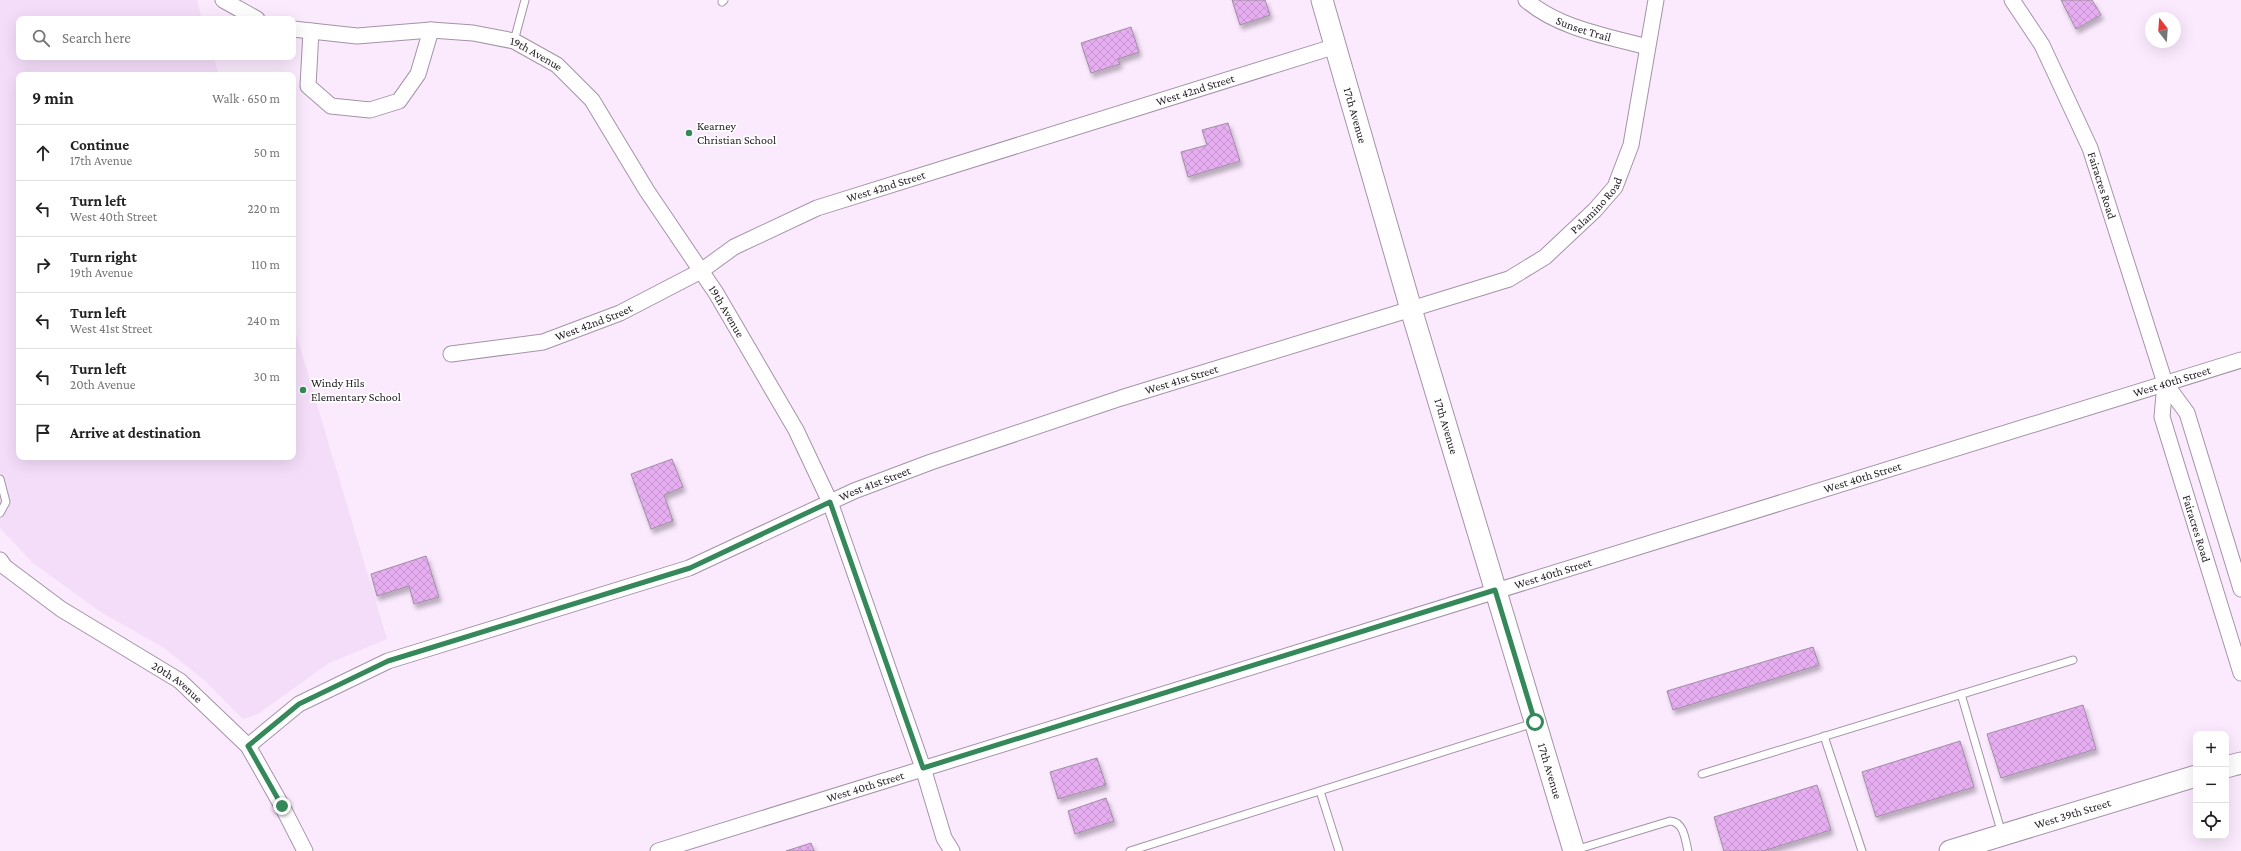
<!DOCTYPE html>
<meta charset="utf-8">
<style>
:root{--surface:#fff;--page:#f6f6f6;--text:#222;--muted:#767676;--line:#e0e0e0}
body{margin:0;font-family:"Crimson Pro",serif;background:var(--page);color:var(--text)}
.controls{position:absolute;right:12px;bottom:12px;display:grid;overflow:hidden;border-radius:8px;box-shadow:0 4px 16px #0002}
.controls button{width:36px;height:36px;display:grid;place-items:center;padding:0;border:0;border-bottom:1px solid var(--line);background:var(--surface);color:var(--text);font:20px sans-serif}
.compass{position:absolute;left:2145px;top:12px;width:36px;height:36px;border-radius:50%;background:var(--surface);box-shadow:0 4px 16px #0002;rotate:343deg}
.stop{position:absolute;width:12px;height:12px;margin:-9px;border:3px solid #35885a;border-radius:50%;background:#fff}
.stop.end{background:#35885a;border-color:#fff;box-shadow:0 1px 4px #0008}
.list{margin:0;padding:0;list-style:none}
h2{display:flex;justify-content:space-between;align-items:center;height:52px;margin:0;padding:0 16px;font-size:17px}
h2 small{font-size:13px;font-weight:400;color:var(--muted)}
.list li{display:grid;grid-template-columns:26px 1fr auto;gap:12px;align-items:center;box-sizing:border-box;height:56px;padding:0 16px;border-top:1px solid var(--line)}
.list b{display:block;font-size:15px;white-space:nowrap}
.list p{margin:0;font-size:13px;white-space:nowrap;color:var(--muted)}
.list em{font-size:13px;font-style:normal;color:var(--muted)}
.icon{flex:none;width:22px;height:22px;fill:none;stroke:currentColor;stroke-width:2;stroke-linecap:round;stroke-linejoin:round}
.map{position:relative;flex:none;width:2241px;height:851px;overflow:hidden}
.search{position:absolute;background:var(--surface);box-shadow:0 4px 16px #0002;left:16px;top:16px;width:280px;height:44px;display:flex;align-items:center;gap:10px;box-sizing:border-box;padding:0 14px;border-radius:8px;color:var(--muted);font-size:15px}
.panel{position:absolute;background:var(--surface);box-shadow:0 4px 16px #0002;left:16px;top:72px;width:280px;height:388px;border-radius:8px}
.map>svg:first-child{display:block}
</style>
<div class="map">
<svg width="2241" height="851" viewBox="0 0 2241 851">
<defs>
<pattern id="building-cross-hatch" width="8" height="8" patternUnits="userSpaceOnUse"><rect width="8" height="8" fill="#e6aef1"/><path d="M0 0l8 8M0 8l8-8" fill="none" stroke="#c595cf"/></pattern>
<filter id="shadow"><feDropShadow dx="2.5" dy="4.5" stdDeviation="2" flood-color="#0004"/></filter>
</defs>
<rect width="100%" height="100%" fill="#fbe9fe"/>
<path fill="#f4ddf9" d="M0,0H197L202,19H19V57H214L219,75H19V457H293V324L387,639L329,663L258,714L243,719L204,680L164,648L99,611L33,563L0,528Z"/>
<g fill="url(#building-cross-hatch)" stroke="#9e8da1" filter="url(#shadow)">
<path d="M1232,0H1265L1270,15L1240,25Z"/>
<path d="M2061,0H2092L2101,15L2076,29Z"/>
<path d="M1131,27L1139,52L1118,59L1120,64L1091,73L1081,43Z"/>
<path d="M1228,123L1240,161L1188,177L1181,152L1207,145L1202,130Z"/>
<path d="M672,459L683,487L664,495L673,521L651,529L631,474Z"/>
<path d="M426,556L439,597L414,604L409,586L377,596L371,574Z"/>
<path d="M1813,647L1819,665L1673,710L1667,691Z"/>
<path d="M2083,705L2096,749L2001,778L1987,734Z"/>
<path d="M1960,741L1974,787L1876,817L1862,772Z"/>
<path d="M1097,758L1106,785L1058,799L1050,772Z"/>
<path d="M1817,785L1831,830L1763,851H1724L1714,817Z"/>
<path d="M1106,798L1114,821L1075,834L1068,811Z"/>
<path d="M811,843L814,851H786Z"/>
</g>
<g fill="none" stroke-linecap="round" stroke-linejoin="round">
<g stroke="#a493a7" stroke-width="9">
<g id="lane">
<path d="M722,2L724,0"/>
<path d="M514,41L525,0"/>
<path d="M0,479L6,502L0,513"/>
<path d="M1961,694L2002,834"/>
<path d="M1824,736L1862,851"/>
<path d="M1702,774L2073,660"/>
<path d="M1320,791L1339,851"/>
<path d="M1575,850L1670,821C1684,822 1685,839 1688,851"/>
<path d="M1130,851L1534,723"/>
</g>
</g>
<g stroke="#a493a7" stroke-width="17">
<g id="street">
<path d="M223,0L257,19"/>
<path id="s1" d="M1526,0C1558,28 1607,36 1647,47"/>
<path id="s2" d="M2012,0L2042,45L2090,148L2165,383L2187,413L2241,589"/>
<path id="s3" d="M293,29L357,36L431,30L473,33L514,41L557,65L592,100L647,191L716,293L796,430L830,502L923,768L944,838L952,851"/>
<path d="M311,31L308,86L331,106L370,110L399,101L418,74L431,30"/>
<path id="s4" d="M451,354L543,342L620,313L701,271L734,247L817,208L1336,46"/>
<path id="s5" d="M2165,383L2162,417L2241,673"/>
<path id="s6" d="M0,560L5,567L61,609L180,681L248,746L282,806L305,851"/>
<path id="s7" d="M248,746L299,704L388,661L689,568L854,491L931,462L1121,398L1509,279L1545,257L1595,210L1615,187L1631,145L1656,0"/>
<path id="s8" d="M658,851L2241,360"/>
</g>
</g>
<g stroke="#a493a7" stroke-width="23">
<g id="secondary">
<path id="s9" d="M1322,0L1411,309L1574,851"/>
<path d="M2226,767L2241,763"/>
<path id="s10" d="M1950,851L2196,776"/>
</g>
</g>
<use href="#lane" stroke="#fff" stroke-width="7"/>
<use href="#street" stroke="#fff" stroke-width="15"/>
<use href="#secondary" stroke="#fff" stroke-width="21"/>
</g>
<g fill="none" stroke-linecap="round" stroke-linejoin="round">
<path stroke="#35885a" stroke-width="5" d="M282,806L248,746L299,704L388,661L690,568L830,502L923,768L1495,590L1535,722"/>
</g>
<g fill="#35885a" stroke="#fff" stroke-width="1.5">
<circle cx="689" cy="133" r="4"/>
<circle cx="303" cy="390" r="4"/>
</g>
<g text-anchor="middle" stroke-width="3.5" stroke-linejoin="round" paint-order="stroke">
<g font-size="12" fill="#282129" stroke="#fff">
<text dy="4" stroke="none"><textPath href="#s1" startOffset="65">Sunset Trail</textPath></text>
<text dy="4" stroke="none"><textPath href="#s3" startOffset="248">19th Avenue</textPath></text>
<text dy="4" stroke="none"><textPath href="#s4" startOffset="795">West 42nd Street</textPath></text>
<text dy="4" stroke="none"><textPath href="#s9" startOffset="120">17th Avenue</textPath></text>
<text dy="4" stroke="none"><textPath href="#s2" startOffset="207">Fairacres Road</textPath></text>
<text dy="4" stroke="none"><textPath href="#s4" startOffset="471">West 42nd Street</textPath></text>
<text dy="4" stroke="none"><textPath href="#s7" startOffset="1466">Palamino Road</textPath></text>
<text dy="4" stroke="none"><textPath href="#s3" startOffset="572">19th Avenue</textPath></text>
<text dy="4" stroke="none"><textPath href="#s4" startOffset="147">West 42nd Street</textPath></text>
<text dy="4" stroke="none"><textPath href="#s7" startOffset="1008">West 41st Street</textPath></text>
<text dy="4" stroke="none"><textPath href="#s8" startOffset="1585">West 40th Street</textPath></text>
<text dy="4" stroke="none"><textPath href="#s9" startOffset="444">17th Avenue</textPath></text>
<text dy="4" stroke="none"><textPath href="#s8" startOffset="1261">West 40th Street</textPath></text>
<text dy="4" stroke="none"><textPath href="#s7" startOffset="684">West 41st Street</textPath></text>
<text dy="4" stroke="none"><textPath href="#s5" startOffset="151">Fairacres Road</textPath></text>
<text dy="4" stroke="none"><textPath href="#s8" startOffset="937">West 40th Street</textPath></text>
<text dy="4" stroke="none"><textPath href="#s6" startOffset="216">20th Avenue</textPath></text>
<text dy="4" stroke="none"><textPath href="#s9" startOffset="804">17th Avenue</textPath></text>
<text dy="4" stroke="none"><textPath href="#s8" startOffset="217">West 40th Street</textPath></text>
<text dy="4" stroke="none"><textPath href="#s10" startOffset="128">West 39th Street</textPath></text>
</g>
<g font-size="12" fill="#282129" stroke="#fff" text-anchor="start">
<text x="697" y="130">Kearney<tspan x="697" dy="14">Christian School</tspan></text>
<text x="311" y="387">Windy Hils<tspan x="311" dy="14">Elementary School</tspan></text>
</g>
</g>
</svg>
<div class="controls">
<button>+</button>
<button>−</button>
<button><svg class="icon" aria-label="locate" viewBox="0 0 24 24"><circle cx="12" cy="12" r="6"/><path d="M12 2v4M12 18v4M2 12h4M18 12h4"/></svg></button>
</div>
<svg class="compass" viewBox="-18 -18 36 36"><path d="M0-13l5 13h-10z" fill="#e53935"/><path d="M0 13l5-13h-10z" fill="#767676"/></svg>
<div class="stop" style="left:1535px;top:722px"></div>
<div class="stop end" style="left:282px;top:806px"></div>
<div class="search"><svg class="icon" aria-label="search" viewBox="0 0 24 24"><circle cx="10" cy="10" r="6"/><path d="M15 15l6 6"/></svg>Search here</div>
<section class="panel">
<h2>9 min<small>Walk · 650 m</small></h2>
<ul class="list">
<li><svg class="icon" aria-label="ahead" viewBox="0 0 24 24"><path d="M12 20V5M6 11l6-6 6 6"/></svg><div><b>Continue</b><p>17th Avenue</p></div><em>50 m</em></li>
<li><svg class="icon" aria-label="left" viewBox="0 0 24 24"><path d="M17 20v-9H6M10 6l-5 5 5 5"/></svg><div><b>Turn left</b><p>West 40th Street</p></div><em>220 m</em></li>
<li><svg class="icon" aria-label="right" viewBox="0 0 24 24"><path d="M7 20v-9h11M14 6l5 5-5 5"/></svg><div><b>Turn right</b><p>19th Avenue</p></div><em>110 m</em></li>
<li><svg class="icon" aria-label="left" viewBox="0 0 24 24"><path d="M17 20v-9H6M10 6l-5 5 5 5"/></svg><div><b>Turn left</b><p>West 41st Street</p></div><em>240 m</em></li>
<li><svg class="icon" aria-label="left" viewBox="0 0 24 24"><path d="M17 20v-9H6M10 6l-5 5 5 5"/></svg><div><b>Turn left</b><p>20th Avenue</p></div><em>30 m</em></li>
<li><svg class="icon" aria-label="arrive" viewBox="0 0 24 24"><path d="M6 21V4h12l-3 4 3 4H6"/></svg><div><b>Arrive at destination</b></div></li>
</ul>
</section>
</div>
